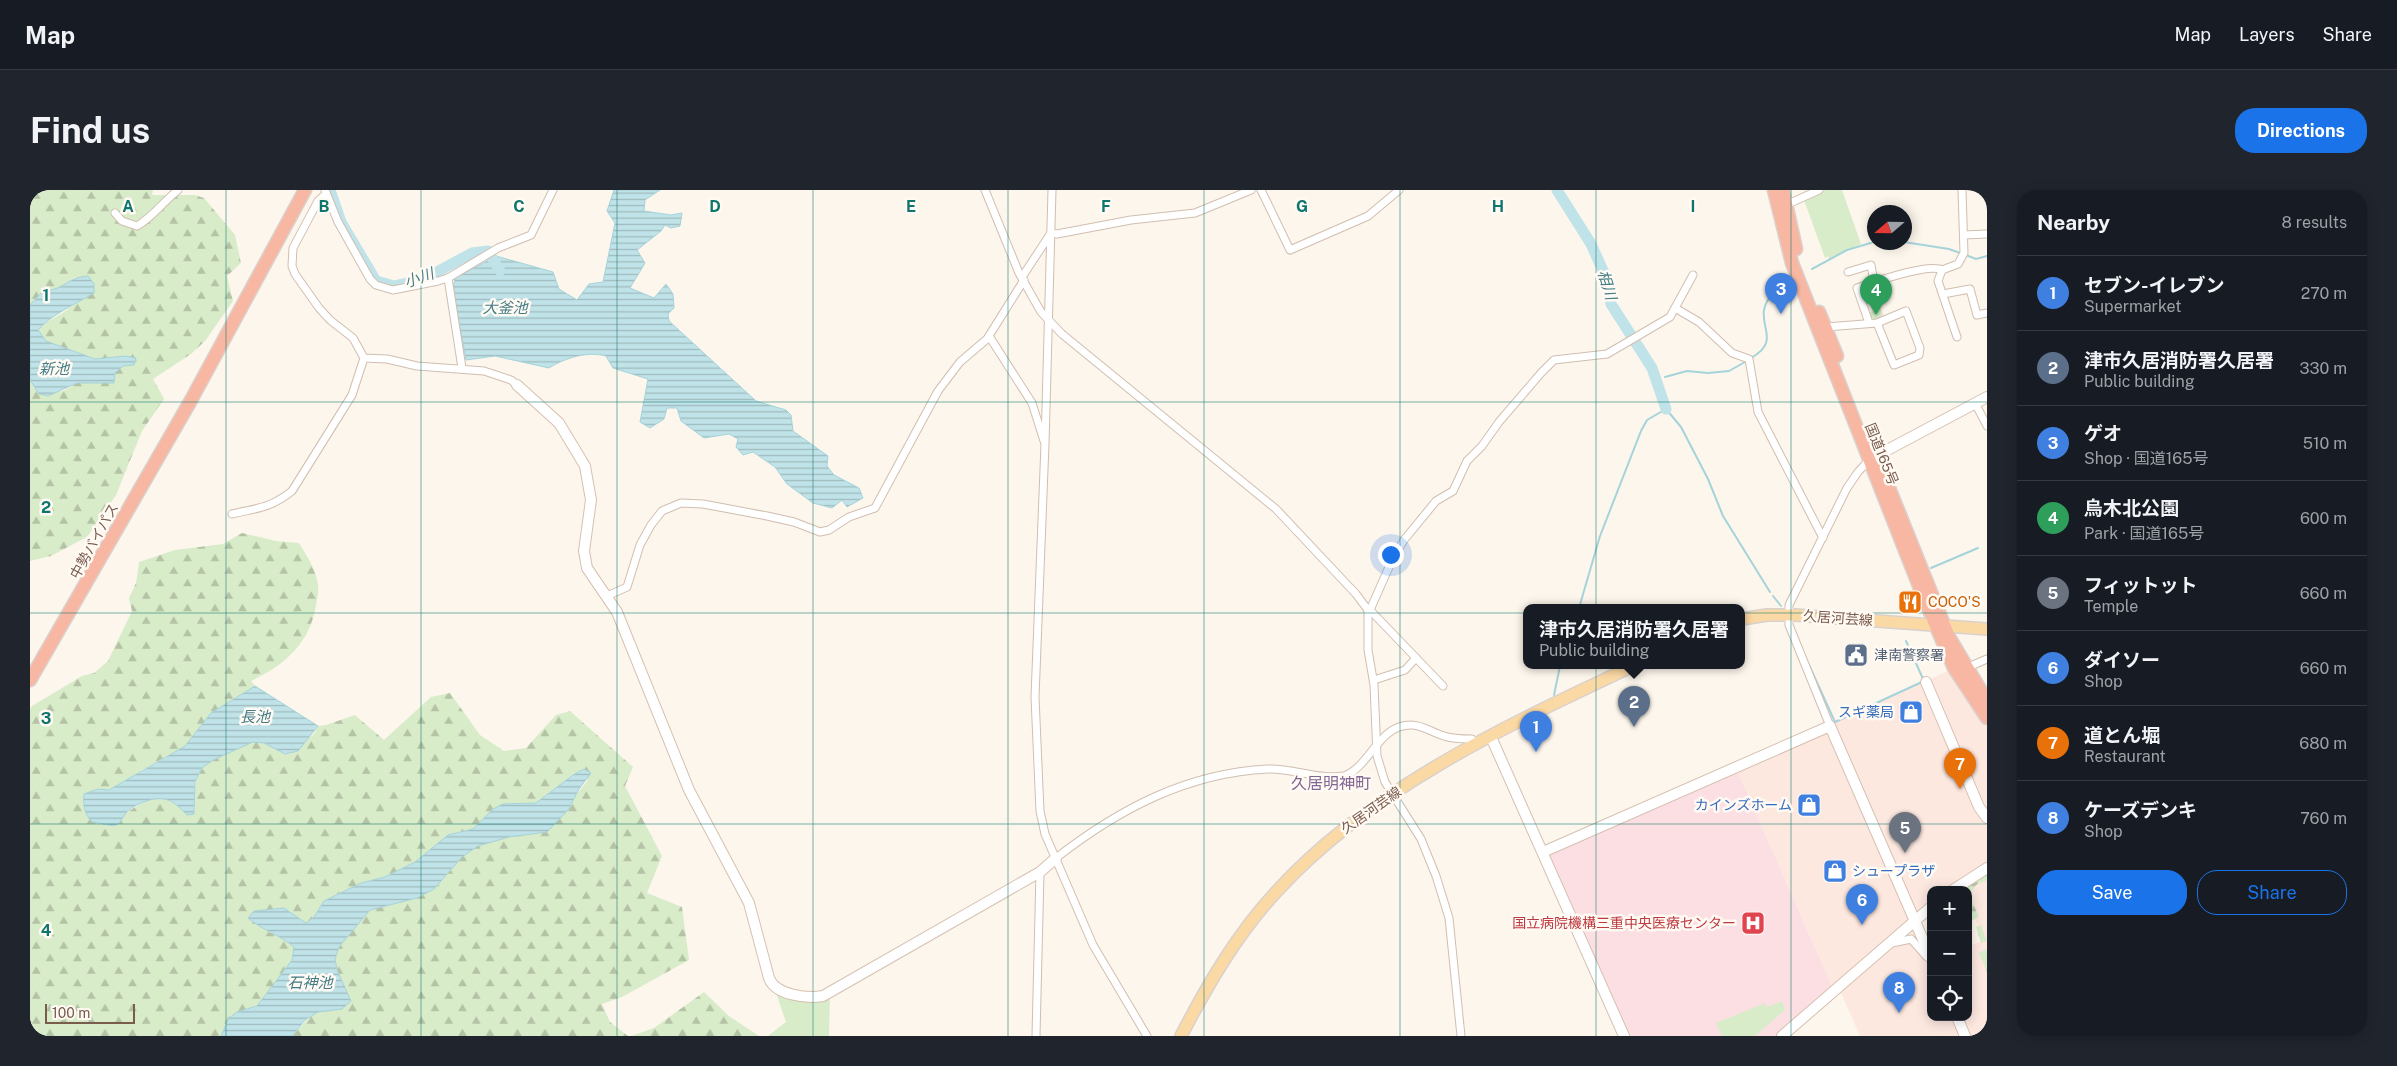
<!DOCTYPE html>
<meta charset="utf-8">
<style>
:root{--surface:#171b24;--page:#20242c;--text:#f1f3f6;--muted:#9ea1a6;--line:#363941;--accent:#1a73e8}
body{margin:0;font-family:"Public Sans","Noto Sans JP",sans-serif;background:var(--page);color:var(--text)}
.controls{position:absolute;right:15px;bottom:15px;display:grid;overflow:hidden;border-radius:10px;box-shadow:0 2px 12px #0003}
.controls button{width:45px;height:45px;display:grid;place-items:center;padding:0;border:0;border-bottom:1px solid var(--line);background:var(--surface);color:var(--text);font:25px sans-serif}
.compass{position:absolute;left:1837px;top:15px;width:45px;height:45px;border-radius:50%;background:var(--surface);box-shadow:0 2px 12px #0003;rotate:250deg}
.scale{position:absolute;left:15px;bottom:12px;width:90px;box-sizing:border-box;padding-left:5px;border:2px solid #7a5c4d;border-top:0;font-size:14px;line-height:18px;white-space:nowrap;color:#7a5c4d;-webkit-text-stroke:4px #fffaf3;paint-order:stroke}
.you{position:absolute;left:1360px;top:364px;width:18px;height:18px;margin:-12px;border:4px solid #fff;border-radius:50%;background:#1a73e8;box-shadow:0 0 0 8px #1a73e833}
.badge{display:grid;place-items:center;width:32px;height:32px;border-radius:50%;background:var(--accent);color:#fff;font-size:16px;font-weight:700}
.pin{position:absolute;translate:-50% -41px;filter:drop-shadow(0 1px 2px #0008)}
.pin::after{content:'';position:absolute;top:26px;width:18px;height:15px;background:inherit;clip-path:polygon(0 0,100% 0,50% 100%)}
.popup{position:absolute;left:1493px;top:414px;width:222px;height:65px;box-sizing:border-box;display:grid;place-content:center;border-radius:10px;background:var(--surface);filter:drop-shadow(0 1px 4px #0005);font-size:16px;white-space:nowrap;color:var(--muted)}
.popup b{font-size:19px;color:var(--text)}
.popup::after{content:'';position:absolute;left:50%;top:100%;margin-left:-10px;border:10px solid transparent;border-top-color:var(--surface)}
.list{margin:0;padding:0;list-style:none}
h2{display:flex;justify-content:space-between;align-items:center;height:65px;margin:0;padding:0 20px;font-size:21px}
h2 small{font-size:16px;font-weight:400;color:var(--muted)}
.list li{display:grid;grid-template-columns:32px 1fr auto;gap:15px;align-items:center;box-sizing:border-box;height:75px;padding:0 20px;border-top:1px solid var(--line)}
.list b{display:block;font-size:19px;white-space:nowrap}
.list p{margin:0;font-size:16px;white-space:nowrap;color:var(--muted)}
.list em{font-size:16px;font-style:normal;color:var(--muted)}
.actions{display:flex;gap:10px;padding:15px 20px}
.actions a{flex:1;padding:11px 0;border:1px solid var(--accent);border-radius:20px;text-align:center;font-size:18px;color:var(--accent)}
.actions .main{background:var(--accent);color:#fff}
.icon{flex:none;width:28px;height:28px;fill:none;stroke:currentColor;stroke-width:2;stroke-linecap:round;stroke-linejoin:round}
.map{position:relative;flex:none;width:1957px;height:846px;overflow:hidden;border-radius:20px}
header{display:flex;align-items:center;gap:30px;box-sizing:border-box;height:70px;padding:0 25px;background:var(--surface);border-bottom:1px solid var(--line)}
header strong{font-size:24px}
nav{display:flex;gap:28px;margin-inline-start:auto;font-size:18px}
.intro{display:flex;align-items:center;justify-content:space-between;box-sizing:border-box;height:120px;padding:0 30px}
h1{margin:0;font-size:35px}
.button{padding:12px 22px;border-radius:20px;background:var(--accent);color:#fff;font-size:18px;font-weight:700}
main{display:flex;gap:30px;padding:0 30px}
aside{flex:1;background:var(--surface);border-radius:20px;box-shadow:0 2px 12px #0003}
.map>svg:first-child{display:block}
</style>
<header>
<strong>Map</strong>
<nav><a>Map</a><a>Layers</a><a>Share</a></nav>
</header>
<div class="intro"><h1>Find us</h1><a class="button">Directions</a></div>
<main>
<div class="map">
<svg width="1957" height="846" viewBox="0 0 1957 846">
<defs>
<pattern id="forest-firs" width="22" height="20" patternUnits="userSpaceOnUse" patternTransform="scale(1.25)"><rect width="22" height="20" fill="#d8ecc9"/><path d="M5 1l3.5 6h-7zM16 11l3.5 6h-7z" fill="#b4c2a5"/></pattern>
<pattern id="water-rules" width="6" height="5" patternUnits="userSpaceOnUse" patternTransform="scale(1.25)"><rect width="6" height="5" fill="#bfe3e8"/><path d="M0 2.5h6" fill="none" stroke="#a0bbbe"/></pattern>
</defs>
<rect width="100%" height="100%" fill="#fdf6ec"/>
<g fill="#fde8e0">
<path d="M1924,478L1957,534V678L1923,700H1901V717L1804,801L1706,578Z"/>
<path d="M1957,689V846H1941L1933,827H1938V757L1954,750L1938,713V700Z"/>
<path d="M1883,740L1901,780V827H1922L1930,846H1830L1811,803Z"/>
</g>
<path fill="#fbdfe3" d="M1706,578L1804,801L1751,846H1594L1513,662Z"/>
<g fill="url(#forest-firs)">
<path d="M0,0H123L122,5H165L174,8L205,45L211,73L197,86L203,111L175,151L161,164L123,189L134,209L112,241L86,305L57,347L21,366L0,371V190L9,204L33,201L47,193H84L85,183L92,176L96,166L65,169L15,151L8,140C16,131 25,128 34,122C43,116 44,113 54,109L45,87L27,101L0,115Z"/>
<path d="M212,343L246,351L269,353C277,366 286,380 288,395C289,401 287,409 286,415C280,453 255,475 221,491L225,496L181,523L155,556L110,581L97,591L79,600L68,599L72,632L80,636C96,625 121,598 142,612C148,615 152,620 157,624L165,620C165,606 163,590 172,579C178,571 213,554 223,552C235,551 246,558 255,564L284,544L288,536L296,535L325,525L354,550L401,507L420,503L450,545L474,561L496,558L526,525L540,521L603,577L595,596L632,666L617,703L652,717L659,770L592,807L572,814L580,832L598,846H262C271,837 277,827 288,822C303,816 304,826 321,811L307,780L305,769L309,757L340,720L387,708L404,699L432,667L448,656L479,647L517,641L558,590L543,585L506,613L463,619L443,639L418,645L385,672L355,687L331,693L294,711L284,727L276,733L265,725L238,742L252,747L264,757L262,770L227,816L207,822L199,828L192,846H0V519L2,516L52,486L64,483L78,471L102,421L99,408L106,393L109,372L145,360L193,354Z"/>
<path d="M1957,683V690L1946,695L1939,705L1949,727L1939,732L1938,700H1933L1945,689Z"/>
<path d="M1951,735L1957,751L1951,753L1946,737Z"/>
<path d="M1957,759V782L1949,763Z"/>
<path d="M674,802L699,826L729,846H601L624,838Z"/>
</g>
<g fill="#d8ecc9">
<path d="M1795,0H1812L1831,54L1799,69L1798,66L1795,68L1774,10Z"/>
<path d="M1850,118L1854,127L1843,131L1839,129L1838,123Z"/>
<path d="M746,803L775,810L800,805L799,846H738L756,832Z"/>
<path d="M1752,811L1755,820L1725,846H1692L1686,833L1735,813L1737,817Z"/>
</g>
<g fill="url(#water-rules)" stroke="#a5d3da">
<path d="M584,0H630L615,10L614,21L641,25L652,23L650,36L641,38L635,35L631,41L607,60L615,73L600,98L624,108L636,94L643,104L644,118L638,124L639,131L726,211L756,220L761,225L763,241L798,266L797,276L804,285L829,298L833,308L817,317L812,310L802,318L783,313L757,294L745,277L723,262L713,265L706,257L708,249L699,244L674,248L651,231L647,218H637L634,229L620,238L610,232L618,189L583,178L576,166C557,161 535,168 519,178L465,166L436,170L423,100L425,88L466,66L523,82L529,99L547,110L559,94L573,92L585,33L577,21Z"/>
<path d="M58,86L64,94V103C46,114 22,124 8,140L16,151L65,169L96,166L106,168L104,175L93,176L85,183L84,193H47L18,206L9,204L0,190V115L13,101C35,100 35,88 58,86Z"/>
<path d="M225,496L288,536L268,561L255,564L234,553L223,552L183,570L172,578L165,592L164,624L157,625C153,621 148,615 142,612C130,604 108,612 98,621C94,624 92,631 88,634C82,638 69,632 62,632C54,623 53,615 54,604L68,599L79,600L155,556L181,523Z"/>
<path d="M554,579L561,583L549,599L538,620L517,642L479,647L448,656L432,667L404,699L387,708L340,720L309,757L305,769L307,780L321,811L312,819L288,822L275,830L262,846H191L199,828L207,822L227,816L262,770L264,757C250,745 232,740 218,728L224,721L254,718L276,733L284,727L294,711L331,693L355,687L385,672L418,645L443,639L463,619L473,614L506,613L543,585Z"/>
</g>
<g fill="none" stroke-linecap="round" stroke-linejoin="round">
<g stroke="#a5d3da" stroke-width="2">
<path d="M1874,52L1919,59L1930,63"/>
<path d="M1936,65L1946,69L1957,66"/>
<path d="M1782,79L1817,60L1844,52"/>
<path d="M1721,168C1749,152 1731,139 1734,120C1736,106 1750,98 1760,92"/>
<path d="M1635,187L1657,181L1678,183L1699,181L1715,172"/>
<path d="M1627,189H1629"/>
<path d="M1901,378L1948,358"/>
<path d="M1743,406L1751,416"/>
<path d="M1549,418L1570,346L1611,241L1617,230L1636,219L1651,237L1678,289L1693,326L1740,402"/>
<path d="M1779,475L1805,532L1894,491L1876,451"/>
<path d="M1524,505L1530,476"/>
</g>
<g stroke="#bfe3e8" stroke-width="11">
<path d="M300,0L311,32L346,91L364,96L394,89L442,63L458,61L470,81"/>
<path d="M1527,0L1561,54L1575,85L1581,114L1622,178L1636,219"/>
</g>
<g stroke="#d1beb0" stroke-width="9">
<g id="street">
<path d="M295,0L308,32L340,89L346,95L363,100L408,91L418,88L468,58L501,45L523,0"/>
<path d="M955,0L989,83L1011,122L1032,144L1246,319L1326,404L1338,420H1340L1413,496"/>
<path d="M1022,0L1015,254L1005,507L1010,621L1015,644L1063,755L1117,846"/>
<path d="M1231,0L1260,60L1338,26L1369,0"/>
<path d="M296,4L288,11L263,58L262,76L265,84L289,118L300,130L323,148L334,168L357,169L387,176L454,181L481,190L487,195"/>
<path d="M1756,15L1789,0"/>
<path d="M85,23L92,31L107,36C123,27 134,11 148,0"/>
<path d="M1021,43L1027,44L1101,30L1165,23L1221,0"/>
<path d="M1934,45L1957,44"/>
<path d="M1818,82L1841,75L1844,92"/>
<path d="M992,87L1021,43"/>
<path d="M418,88L432,178"/>
<path d="M1913,104L1940,99L1947,125L1957,123"/>
<path d="M1645,118L1669,132L1702,163L1719,169L1728,222L1793,348"/>
<path d="M1839,133L1827,98C1843,92 1899,73 1912,80"/>
<path d="M1796,137L1847,133L1876,121L1890,158L1889,165L1864,175L1847,133"/>
<path d="M959,146L1002,213L1014,251"/>
<path d="M1927,147L1908,91L1912,80L1928,74L1934,63L1932,0"/>
<path d="M1945,213L1957,236"/>
<path d="M202,324C227,318 239,319 262,301L322,205L334,168"/>
<path d="M577,406L597,397L610,355L621,335L632,321L651,313L673,314L737,326L764,332L790,342L799,340L819,327L845,318L908,201L930,172L957,149L994,90"/>
<path d="M1338,420V460L1344,495L1347,566L1355,592L1391,649L1406,686L1419,728L1431,846"/>
<path d="M1340,420L1363,368L1374,350L1406,311L1423,301L1437,271L1452,256L1469,232L1511,183L1524,170L1577,164L1640,127L1663,85"/>
<path d="M1936,478L1957,469"/>
<path d="M1344,490L1375,480L1386,468"/>
<path d="M1800,536L1759,435V415L1817,298L1828,282L1840,269"/>
<path d="M1026,668C1089,619 1157,583 1238,579C1263,578 1289,590 1314,586C1341,576 1348,535 1381,535C1393,535 1403,543 1414,546C1423,549 1432,549 1442,549L1446,555"/>
<path d="M1862,753L1881,749L1897,767"/>
<path d="M1006,846L1010,682"/>
</g>
</g>
<g stroke="#d6c0b0" stroke-width="12">
<g id="secondary">
<path d="M487,195L529,233L555,276L561,310L554,361L557,378L587,422L659,600L719,713L739,788C745,805 777,809 793,806L1010,682L1026,668"/>
<path d="M1846,266L1957,207"/>
<path d="M1896,492L1949,617L1957,628"/>
<path d="M1461,547L1594,846"/>
<path d="M1513,662L1800,536L1901,768"/>
<path d="M1923,700L1957,678"/>
<path d="M1927,827L1935,846"/>
<path d="M1752,846L1901,717"/>
</g>
</g>
<g stroke="#dad1cd" stroke-width="14">
<g id="primary">
<path d="M1712,429L1737,425H1765L1957,439"/>
<path d="M1151,846C1178,794 1207,744 1247,701C1341,598 1478,535 1603,476"/>
</g>
</g>
<g stroke="#dad1cd" stroke-width="15">
<g id="highway">
<path d="M1744,0L1762,73L1893,406L1924,478L1957,528"/>
<path d="M1753,0L1766,59"/>
<path d="M1789,122L1807,166"/>
<path d="M1851,278L1919,447L1957,511"/>
<path d="M0,490L160,212L275,0"/>
</g>
</g>
<use href="#street" stroke="#fff" stroke-width="7"/>
<use href="#secondary" stroke="#fff" stroke-width="10"/>
<use href="#primary" stroke="#fbd9a5" stroke-width="11"/>
<use href="#highway" stroke="#f7b7a3" stroke-width="12"/>
</g>
<path fill="none" stroke="#0f766e" stroke-width="1" stroke-opacity="0.55" d="M196,0V846M391,0V846M587,0V846M783,0V846M978,0V846M1174,0V846M1370,0V846M1566,0V846M1761,0V846M0,212H1957M0,423H1957M0,634H1957"/>
<defs>
<g id="restaurant-square" transform="scale(1.25)"><rect x="-9" y="-9" width="18" height="18" rx="4" fill="#e8710a" stroke="#fffaf3"/><path d="M-5-6h1v4h1v-4h1v4h1v-4h1v5L-1.5 .5V6h-2V.5L-5-1ZM5-6V6H3V1.5H1.5Q1.5-4 5-6Z" fill="#fff"/></g>
<g id="civic-square" transform="scale(1.25)"><rect x="-9" y="-9" width="18" height="18" rx="4" fill="#5c6f8a" stroke="#fffaf3"/><path d="M-.6-6.5H3V-4.5H.6V-3L4-1V1h2V6H-6V1h2V-1L-.6-3ZM-1.2 2.5V6h2.4V2.5Z" fill="#fff"/></g>
<g id="shop-square" transform="scale(1.25)"><rect x="-9" y="-9" width="18" height="18" rx="4" fill="#3f7fe0" stroke="#fffaf3"/><path d="M-5-2.5h2.3a2.7 3.5 0 0 1 5.4 0H5L5.5 6h-11ZM-1.5-2.5h3a1.5 2.3 0 0 0-3 0Z" fill="#fff"/></g>
<g id="hospital-square" transform="scale(1.25)"><rect x="-9" y="-9" width="18" height="18" rx="4" fill="#e0444e" stroke="#fffaf3"/><path d="M-5-5h3v3.5h4V-5h3V5h-3V1.5h-4V5h-3Z" fill="#fff"/></g>
</defs>
<g fill-rule="evenodd">
<use href="#restaurant-square" x="1880" y="412"/>
<use href="#civic-square" x="1826" y="465"/>
<use href="#shop-square" x="1881" y="522"/>
<use href="#shop-square" x="1779" y="615"/>
<use href="#shop-square" x="1805" y="681"/>
<use href="#hospital-square" x="1723" y="733"/>
</g>
<g text-anchor="middle" stroke-width="5" stroke-linejoin="round" paint-order="stroke">
<g font-size="14" fill="#7a5c4d" stroke="#fffaf3">
<text transform="translate(1852 264) rotate(68)" y="5">国道165号</text>
<text transform="translate(64 351) rotate(-61)" y="5">中勢バイパス</text>
<text transform="translate(1808 428) rotate(4)" y="5">久居河芸線</text>
<text transform="translate(1341 620) rotate(-35)" y="5">久居河芸線</text>
</g>
<g font-size="14" fill="#c56008" stroke="#fffaf3" text-anchor="start">
<text x="1898" y="417">COCO'S</text>
</g>
<g font-size="14" fill="#4e5e75" stroke="#fffaf3" text-anchor="start">
<text x="1844" y="470">津南警察署</text>
</g>
<g font-size="14" fill="#366cbe" stroke="#fffaf3" text-anchor="end">
<text x="1864" y="527">スギ薬局</text>
<text x="1762" y="620">カインズホーム</text>
<text x="1822" y="686" text-anchor="start">シュープラザ</text>
</g>
<g font-size="14" fill="#be3a42" stroke="#fffaf3" text-anchor="end">
<text x="1706" y="738">国立病院機構三重中央医療センター</text>
</g>
<g font-size="15" font-style="italic" fill="#437c86" stroke="#fffaf3">
<text transform="translate(389 88) rotate(-20)" y="5">小川</text>
<text transform="translate(1577 95) rotate(73)" y="5">相川</text>
<text x="475" y="123">大釜池</text>
<text x="24" y="184">新池</text>
<text x="225" y="532">長池</text>
<text x="280" y="798">石神池</text>
</g>
<g font-size="16" fill="#846695" stroke="#fffaf3">
<text x="1301" y="599">久居明神町</text>
</g>
</g>
<g font-size="16" text-anchor="middle" font-weight="bold" fill="#0f766e" stroke="#fffaf3" stroke-width="5" stroke-linejoin="round" paint-order="stroke">
<text x="98" y="22">A</text>
<text x="294" y="22">B</text>
<text x="489" y="22">C</text>
<text x="685" y="22">D</text>
<text x="881" y="22">E</text>
<text x="1076" y="22">F</text>
<text x="1272" y="22">G</text>
<text x="1468" y="22">H</text>
<text x="1663" y="22">I</text>
<text x="16" y="111">1</text>
<text x="16" y="323">2</text>
<text x="16" y="534">3</text>
<text x="16" y="746">4</text>
</g>
</svg>
<div class="controls">
<button>+</button>
<button>−</button>
<button><svg class="icon" aria-label="locate" viewBox="0 0 24 24"><circle cx="12" cy="12" r="6"/><path d="M12 2v4M12 18v4M2 12h4M18 12h4"/></svg></button>
</div>
<svg class="compass" viewBox="-18 -18 36 36"><path d="M0-13l5 13h-10z" fill="#e53935"/><path d="M0 13l5-13h-10z" fill="#9ea1a6"/></svg>
<div class="scale">100 m</div>
<div class="you"></div>
<div class="pin badge" style="left:1506px;top:562px;background:#3f7fe0">1</div>
<div class="pin badge" style="left:1604px;top:537px;background:#5c6f8a">2</div>
<div class="popup"><b>津市久居消防署久居署</b>Public building</div>
<div class="pin badge" style="left:1751px;top:124px;background:#3f7fe0">3</div>
<div class="pin badge" style="left:1846px;top:125px;background:#2e9e5b">4</div>
<div class="pin badge" style="left:1875px;top:663px;background:#6b7280">5</div>
<div class="pin badge" style="left:1832px;top:735px;background:#3f7fe0">6</div>
<div class="pin badge" style="left:1930px;top:599px;background:#e8710a">7</div>
<div class="pin badge" style="left:1869px;top:823px;background:#3f7fe0">8</div>
</div>
<aside>
<h2>Nearby<small>8 results</small></h2>
<ul class="list">
<li><span class="badge" style="background:#3f7fe0">1</span><div><b>セブン-イレブン</b><p>Supermarket</p></div><em>270 m</em></li>
<li><span class="badge" style="background:#5c6f8a">2</span><div><b>津市久居消防署久居署</b><p>Public building</p></div><em>330 m</em></li>
<li><span class="badge" style="background:#3f7fe0">3</span><div><b>ゲオ</b><p>Shop · 国道165号</p></div><em>510 m</em></li>
<li><span class="badge" style="background:#2e9e5b">4</span><div><b>烏木北公園</b><p>Park · 国道165号</p></div><em>600 m</em></li>
<li><span class="badge" style="background:#6b7280">5</span><div><b>フィットット</b><p>Temple</p></div><em>660 m</em></li>
<li><span class="badge" style="background:#3f7fe0">6</span><div><b>ダイソー</b><p>Shop</p></div><em>660 m</em></li>
<li><span class="badge" style="background:#e8710a">7</span><div><b>道とん堀</b><p>Restaurant</p></div><em>680 m</em></li>
<li><span class="badge" style="background:#3f7fe0">8</span><div><b>ケーズデンキ</b><p>Shop</p></div><em>760 m</em></li>
</ul>
<div class="actions"><a class="main">Save</a><a>Share</a></div>
</aside>
</main>
